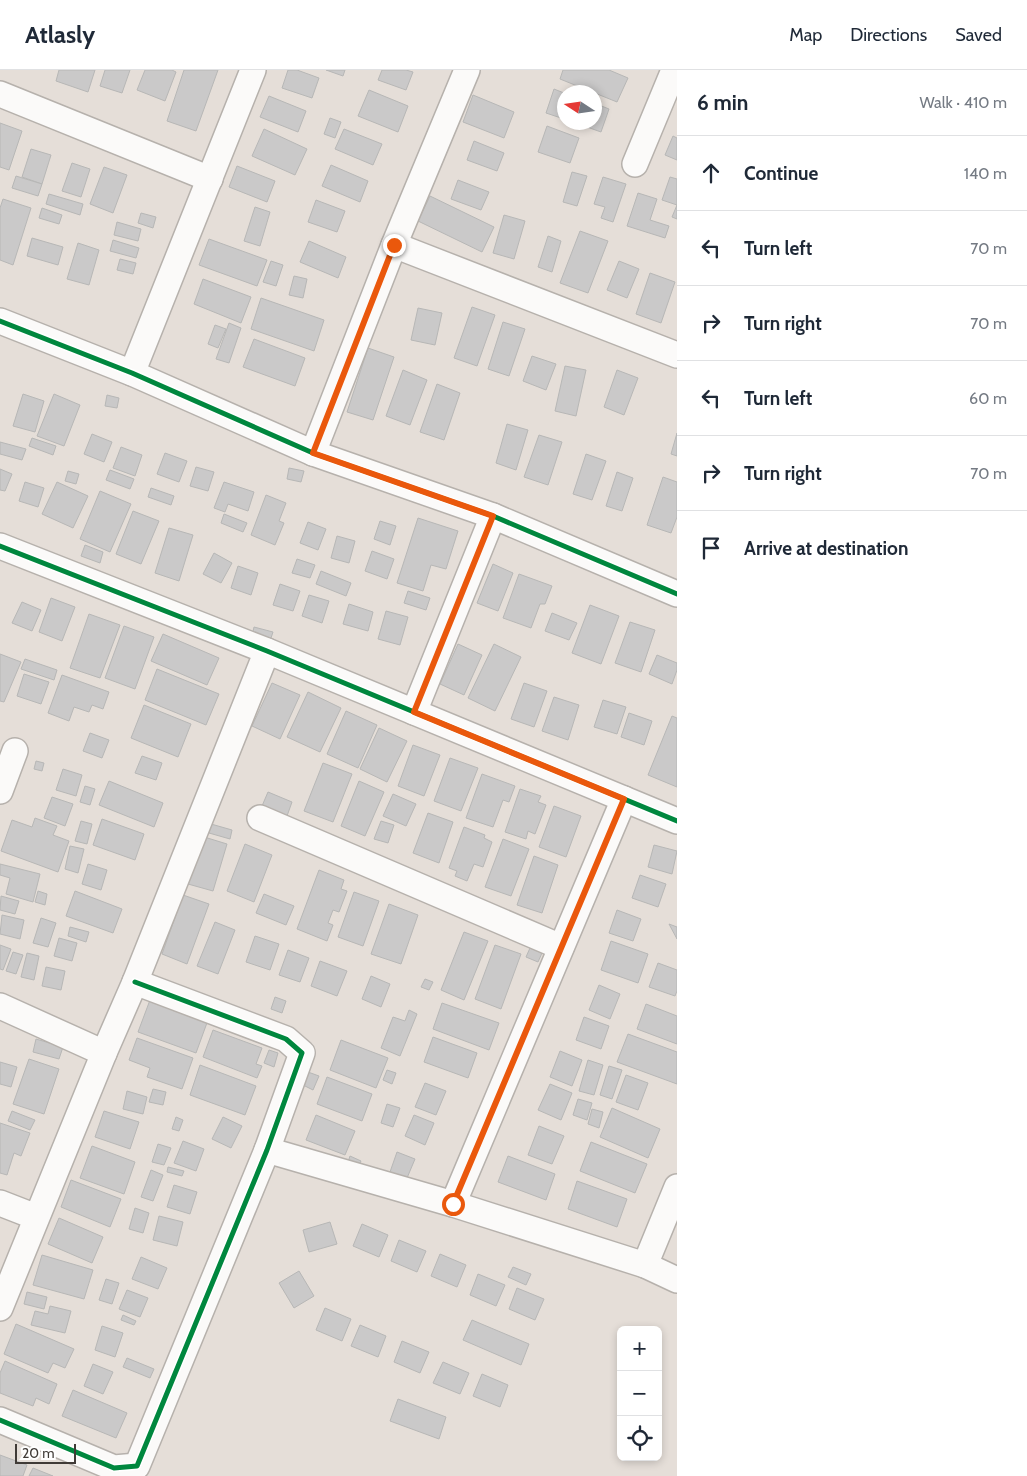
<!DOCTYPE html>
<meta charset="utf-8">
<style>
:root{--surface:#fff;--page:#f2f2f3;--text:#1f2937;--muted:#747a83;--line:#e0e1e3}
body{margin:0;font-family:Cabin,sans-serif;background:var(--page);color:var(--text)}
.controls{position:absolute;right:15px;bottom:15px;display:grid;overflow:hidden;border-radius:8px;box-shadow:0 2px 8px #0003}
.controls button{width:45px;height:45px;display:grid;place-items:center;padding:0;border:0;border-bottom:1px solid var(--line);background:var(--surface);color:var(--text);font:25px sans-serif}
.compass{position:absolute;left:557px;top:15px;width:45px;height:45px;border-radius:50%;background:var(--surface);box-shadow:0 2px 8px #0003;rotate:282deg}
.scale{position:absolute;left:15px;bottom:12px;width:61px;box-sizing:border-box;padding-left:5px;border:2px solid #403b37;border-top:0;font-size:14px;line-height:18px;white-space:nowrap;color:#403b37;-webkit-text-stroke:4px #fff;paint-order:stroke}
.stop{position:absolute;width:15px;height:15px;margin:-11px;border:4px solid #ea580c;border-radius:50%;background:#fff}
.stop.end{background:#ea580c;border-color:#fff;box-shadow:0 1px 5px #0008}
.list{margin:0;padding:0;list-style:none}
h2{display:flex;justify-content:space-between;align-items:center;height:65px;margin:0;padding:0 20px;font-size:21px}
h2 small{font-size:16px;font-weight:400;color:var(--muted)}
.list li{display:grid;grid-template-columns:32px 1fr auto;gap:15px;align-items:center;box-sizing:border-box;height:75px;padding:0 20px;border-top:1px solid var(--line)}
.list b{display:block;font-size:19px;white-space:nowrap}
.list em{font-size:16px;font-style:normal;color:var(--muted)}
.icon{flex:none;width:28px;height:28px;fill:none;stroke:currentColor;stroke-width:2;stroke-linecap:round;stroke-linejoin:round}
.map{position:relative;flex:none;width:677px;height:1406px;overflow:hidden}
header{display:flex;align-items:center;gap:30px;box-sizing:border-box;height:70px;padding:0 25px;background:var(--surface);border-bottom:1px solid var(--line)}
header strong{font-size:24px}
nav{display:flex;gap:28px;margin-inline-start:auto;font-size:18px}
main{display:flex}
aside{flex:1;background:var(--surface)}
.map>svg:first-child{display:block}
</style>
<header>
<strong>Atlasly</strong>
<nav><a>Map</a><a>Directions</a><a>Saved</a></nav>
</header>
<main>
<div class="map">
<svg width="677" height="1406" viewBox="0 0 677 1406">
<rect width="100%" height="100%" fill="#e5ded8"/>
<g fill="#cac9c9" stroke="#b7b7b6">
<path d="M59,0H95L88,22L56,11Z"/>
<path d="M105,0H130L122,23L100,16Z"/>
<path d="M145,0H172L176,2L165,31L137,20Z"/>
<path d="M184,0H218L196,61L167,51Z"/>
<path d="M288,0H297L319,8L312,28L282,18Z"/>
<path d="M326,0H345L343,6Z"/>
<path d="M382,0H406L413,2L406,20L378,10Z"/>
<path d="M563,0H609L628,8L617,32L560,9Z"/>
<path d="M554,19L564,23V49L546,43Z"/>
<path d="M369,20L408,36L398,62L358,46Z"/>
<path d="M473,25L514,42L504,68L463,52Z"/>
<path d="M269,26L306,41L298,62L260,47Z"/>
<path d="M594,33L609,39L601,62L573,52H594Z"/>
<path d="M330,48L341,52L335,68L324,64Z"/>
<path d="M0,53L22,61L9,100L0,97Z"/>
<path d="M547,56L579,68L570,93L538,82Z"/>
<path d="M264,59L307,79L295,105L252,86Z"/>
<path d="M344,59L382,74L373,95L335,79Z"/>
<path d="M673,66L677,68V90L665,85Z"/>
<path d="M474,71L504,83L497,101L467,90Z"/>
<path d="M31,79L51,85L42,114L22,107Z"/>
<path d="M72,93L90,99L81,127L62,121Z"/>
<path d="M331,95L368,111L360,132L322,116Z"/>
<path d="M237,96L275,111L267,132L229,117Z"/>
<path d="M104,97L127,105L113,143L90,134Z"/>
<path d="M572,102L587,106L577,136L563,132Z"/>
<path d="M16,106L42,114L38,126L12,118Z"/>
<path d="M603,107L626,114L613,152L601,148L605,137L594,134Z"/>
<path d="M670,107L677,109V149L672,147L677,135L662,130Z"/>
<path d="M458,110L489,122L481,140L451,129Z"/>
<path d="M638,123L657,129L650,150L669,156L665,168L627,156Z"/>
<path d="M49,124L83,134L80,145L46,134Z"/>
<path d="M430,126L494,157L482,182L418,151Z"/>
<path d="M3,129L31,138L13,195L0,190V138Z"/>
<path d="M316,130L345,141L337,162L308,152Z"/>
<path d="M255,137L270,142L260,176L244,171Z"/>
<path d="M42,138L62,145L59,154L39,148Z"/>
<path d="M141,143L156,147L153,158L138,153Z"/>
<path d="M504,145L525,151L514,189L493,183Z"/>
<path d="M117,152L141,159L138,171L114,165Z"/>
<path d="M580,161L608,171L588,223L560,213Z"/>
<path d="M548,166L561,171L552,202L538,197Z"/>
<path d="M32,168L63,177L58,195L27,186Z"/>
<path d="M209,169L267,190L257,216L199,195Z"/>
<path d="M113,170L139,178L136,188L110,181Z"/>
<path d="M309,171L346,187L338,208L300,192Z"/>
<path d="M78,173L99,180L89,215L67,209Z"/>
<path d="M120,189L136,193L133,204L117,200Z"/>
<path d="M271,191L283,195L276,216L263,212Z"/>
<path d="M619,191L639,199L627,228L607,220Z"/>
<path d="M650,203L675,212L661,253L636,244Z"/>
<path d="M294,206L307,209L303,228L289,225Z"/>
<path d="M203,209L251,227L241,253L194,234Z"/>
<path d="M261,228L324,250L314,281L251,259Z"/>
<path d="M472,237L495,245L477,296L454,288Z"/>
<path d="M418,238L442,243L435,275L411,270Z"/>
<path d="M503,252L525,259L509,306L488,299Z"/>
<path d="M229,253L241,258L229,293L216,289Z"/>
<path d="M215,255L226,259L218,278L208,274Z"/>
<path d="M254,269L305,288L295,316L243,297Z"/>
<path d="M368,278L394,287L373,350L347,342Z"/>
<path d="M532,286L556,294L546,320L523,311Z"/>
<path d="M565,296L586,300L576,346L555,341Z"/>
<path d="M403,300L427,310L410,355L386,346Z"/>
<path d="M617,300L638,308L624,345L604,337Z"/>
<path d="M437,314L460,323L444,370L420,362Z"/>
<path d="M23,324L44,331L35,362L13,356Z"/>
<path d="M54,324L80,335L64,376L37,366Z"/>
<path d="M107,325L119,328L117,338L105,336Z"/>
<path d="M507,354L528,360L516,400L496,393Z"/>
<path d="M677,363V386L671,384Z"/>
<path d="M92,364L112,372L104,392L84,384Z"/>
<path d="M539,365L562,372L548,415L524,407Z"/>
<path d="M32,368L56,376L53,385L29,376Z"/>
<path d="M0,372L26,379L22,390L0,384Z"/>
<path d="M121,377L142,385L135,406L113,398Z"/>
<path d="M165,383L187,391L179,412L157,404Z"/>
<path d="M586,384L606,391L592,430L573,424Z"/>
<path d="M196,397L214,402L208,421L190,416Z"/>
<path d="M289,398L304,401L301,412L287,409Z"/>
<path d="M0,399L12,404L5,421L0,420Z"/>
<path d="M110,400L134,409L130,419L106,410Z"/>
<path d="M68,401L79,404L76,414L65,411Z"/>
<path d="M617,402L633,408L622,441L606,436Z"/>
<path d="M663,407L677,412V447L671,463L647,455Z"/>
<path d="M25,412L44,418L38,437L19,431Z"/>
<path d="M57,412L88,426L73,458L42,444Z"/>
<path d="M224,412L254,422L248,441L228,434L225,442L214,438Z"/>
<path d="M151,418L174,426L171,435L148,427Z"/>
<path d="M100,421L131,434L110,482L80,469Z"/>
<path d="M266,425L286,433L279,451L284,453L275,475L251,465Z"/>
<path d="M133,441L159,451L141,494L116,484Z"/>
<path d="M224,444L247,453L243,462L221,453Z"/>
<path d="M418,448L458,461L446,499L431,495L423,521L397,513Z"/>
<path d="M380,451L396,456L390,475L374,469Z"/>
<path d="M308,452L326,459L318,480L300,473Z"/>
<path d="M169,458L193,465L179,511L155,503Z"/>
<path d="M337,466L355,471L349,493L331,488Z"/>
<path d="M85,475L103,482L100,493L81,486Z"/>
<path d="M372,481L394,489L387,509L365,501Z"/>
<path d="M214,483L232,493L221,513L203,504Z"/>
<path d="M297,489L315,495L310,508L292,503Z"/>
<path d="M493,494L513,503L498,541L477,533Z"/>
<path d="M238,496L258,503L251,525L231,518Z"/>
<path d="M321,501L351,513L346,526L316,514Z"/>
<path d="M519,504L552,516L545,534H540L531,558L503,548Z"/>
<path d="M280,514L300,521L293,541L273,535Z"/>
<path d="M408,521L430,528L426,540L404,533Z"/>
<path d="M309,525L329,531L322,553L302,546Z"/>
<path d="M51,528L75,537L62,571L39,562Z"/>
<path d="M22,532L41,540L32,561L12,553Z"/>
<path d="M349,534L373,542L368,561L343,554Z"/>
<path d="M590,535L619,546L601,594L572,583Z"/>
<path d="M386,541L408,547L400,575L378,569Z"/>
<path d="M552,543L577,553L569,570L545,561Z"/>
<path d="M89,544L120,555L100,608L70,598Z"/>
<path d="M630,552L655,560L641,602L615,593Z"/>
<path d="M124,556L154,567L135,619L105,608Z"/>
<path d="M254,557L273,562L270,571L252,566Z"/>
<path d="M163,564L219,588L207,615L151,591Z"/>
<path d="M458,574L482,585L464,625L440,614Z"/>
<path d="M494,574L521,587L495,641L468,628Z"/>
<path d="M0,584L21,592L4,632L0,631Z"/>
<path d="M657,585L677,593V600L672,614L649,604Z"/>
<path d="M25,589L57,600L54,610L21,599Z"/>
<path d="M157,599L219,624L206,655L145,630Z"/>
<path d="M24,604L49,612L41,634L17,626Z"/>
<path d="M62,605L109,622L103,639L92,635L89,642L74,637L69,651L48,643Z"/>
<path d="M272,613L300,625L280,669L252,656Z"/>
<path d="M524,613L547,621L534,657L511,649Z"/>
<path d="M308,622L341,638L320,682L287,667Z"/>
<path d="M554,627L579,635L568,670L542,661Z"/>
<path d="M603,630L626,637L617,664L594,657Z"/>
<path d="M144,635L191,654L178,687L131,668Z"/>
<path d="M346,641L377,655L358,698L327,684Z"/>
<path d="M629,643L652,651L644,675L621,667Z"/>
<path d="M672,646L677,648V717L648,705Z"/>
<path d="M379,658L407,671L387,712L360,699Z"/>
<path d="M90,663L109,670L102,688L83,681Z"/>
<path d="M413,675L440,685L424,726L398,716Z"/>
<path d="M142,686L162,693L156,710L135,703Z"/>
<path d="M450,688L478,698L461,741L434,731Z"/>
<path d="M36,691L44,693L42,701L34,699Z"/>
<path d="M323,693L352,704L333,752L304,741Z"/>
<path d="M63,699L82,705L76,726L56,720Z"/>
<path d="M482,704L515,716L509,732L503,730L493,757L466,748Z"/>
<path d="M109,711L163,733L154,757L99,735Z"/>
<path d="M359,711L384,722L365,766L341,756Z"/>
<path d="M85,716L95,719L90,735L80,732Z"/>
<path d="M520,719L541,726L538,732L546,735L535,764L528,761L526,769L505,762Z"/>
<path d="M268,722L292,732L287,746L262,736Z"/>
<path d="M393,724L416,734L406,756L383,746Z"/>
<path d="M52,727L73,734L65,756L44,748Z"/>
<path d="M554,736L581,746L566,787L539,777Z"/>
<path d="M428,743L453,752L439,793L413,783Z"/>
<path d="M35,748L57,756L53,765L69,771L58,802L1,781L12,750L32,757Z"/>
<path d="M102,749L144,764L135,790L93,775Z"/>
<path d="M81,751L92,754L87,774L75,771Z"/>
<path d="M381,751L394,755L388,773L374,769Z"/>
<path d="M211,754L232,760L230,769L209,763Z"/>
<path d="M464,757L485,765L484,768L492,772L483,797L474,794L467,811L455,806L457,801L449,798Z"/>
<path d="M201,766L227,774L213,821L188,814Z"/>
<path d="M503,769L529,779L511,826L485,817Z"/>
<path d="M245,774L272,785L254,832L227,821Z"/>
<path d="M654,775L677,781L672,804L648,797Z"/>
<path d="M70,776L84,779L78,803L65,799Z"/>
<path d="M534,786L558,795L542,843L517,835Z"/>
<path d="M0,794L40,804L33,832L6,824L10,808L0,805Z"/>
<path d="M88,794L107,800L101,820L82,814Z"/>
<path d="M319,800L344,810L341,819L347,821L339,842L333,840L328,853L333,855L327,871L297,859Z"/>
<path d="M640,805L666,814L658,837L632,828Z"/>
<path d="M38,821L47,824L45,835L35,832Z"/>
<path d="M75,821L122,839L113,863L66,846Z"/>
<path d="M354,822L379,831L363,876L338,867Z"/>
<path d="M264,824L294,836L286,855L256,843Z"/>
<path d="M183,825L209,834L187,894L162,884Z"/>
<path d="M1,826L19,831L15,844L0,840Z"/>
<path d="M389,834L418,845L401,894L371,884Z"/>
<path d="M617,840L641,849L633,871L609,863Z"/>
<path d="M2,845L24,850L20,869L0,864Z"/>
<path d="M41,848L56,853L48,877L33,873Z"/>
<path d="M215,852L235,860L218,904L197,896Z"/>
<path d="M669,854L677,857V869Z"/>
<path d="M70,857L89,862L86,872L68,866Z"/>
<path d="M464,862L488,871L464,930L441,920Z"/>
<path d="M255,866L279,874L270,900L246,892Z"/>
<path d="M59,868L77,873L72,891L54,886Z"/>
<path d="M611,871L648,884L638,913L601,900Z"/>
<path d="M0,875L11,879L3,900L0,899Z"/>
<path d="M495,875L521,884L501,939L475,929Z"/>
<path d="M530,878L542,883L538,892L526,887Z"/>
<path d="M288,880L309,888L300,912L279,905Z"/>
<path d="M13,882L23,885L16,904L6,901Z"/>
<path d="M27,883L39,886L34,910L21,907Z"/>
<path d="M320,891L347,901L337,926L311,916Z"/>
<path d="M658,893L677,900V921L675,926L649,917Z"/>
<path d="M46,897L65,901L61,920L42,916Z"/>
<path d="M371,906L390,914L381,937L362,929Z"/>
<path d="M425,909L433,912L429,920L421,917Z"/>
<path d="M599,915L620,924L610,949L589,940Z"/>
<path d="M275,927L286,931L282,943L271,939Z"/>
<path d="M150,930L208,950L196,983L138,962Z"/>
<path d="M442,933L499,953L489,980L433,959Z"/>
<path d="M646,934L677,946V974L637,959Z"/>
<path d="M409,940L417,944L400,986L381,978L393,947L405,951Z"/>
<path d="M584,947L609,956L601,979L576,970Z"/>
<path d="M213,960L262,978L256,994L262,996L257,1008L203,987Z"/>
<path d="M628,964L677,982V1014L617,992Z"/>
<path d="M433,967L477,983L468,1008L424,992Z"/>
<path d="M137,968L193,988L182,1019L147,1007L150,998L129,990Z"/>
<path d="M36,969L63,977L59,989L33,982Z"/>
<path d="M341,970L388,988L376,1018L330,1000Z"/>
<path d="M269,980L278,983L274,997L264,993Z"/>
<path d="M560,981L582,990L572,1016L550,1007Z"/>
<path d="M29,989L59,999L44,1044L13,1034Z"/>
<path d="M588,990L603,995L594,1025L579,1021Z"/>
<path d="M0,992L17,997L11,1017L0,1014Z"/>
<path d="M200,995L256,1016L245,1045L190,1025Z"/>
<path d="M609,996L622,1000L612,1029L600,1025Z"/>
<path d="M387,1000L396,1003L392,1014L383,1010Z"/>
<path d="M308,1002L319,1006L313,1020L303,1015Z"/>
<path d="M626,1005L648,1013L638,1040L616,1032Z"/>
<path d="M327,1007L372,1024L362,1051L317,1034Z"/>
<path d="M425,1013L446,1021L436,1045L415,1037Z"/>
<path d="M550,1014L572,1023L561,1050L538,1040Z"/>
<path d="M153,1019L166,1022L163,1035L149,1032Z"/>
<path d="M127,1021L147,1027L143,1044L123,1039Z"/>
<path d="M578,1029L592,1033L587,1050L573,1045Z"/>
<path d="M387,1034L400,1038L393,1057L381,1053Z"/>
<path d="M612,1038L660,1059L648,1088L600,1067Z"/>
<path d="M592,1039L603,1042L599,1058L588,1054Z"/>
<path d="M12,1041L35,1050L30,1060L8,1051Z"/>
<path d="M104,1041L139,1052L130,1079L95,1067Z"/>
<path d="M316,1045L355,1061L345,1085L306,1070Z"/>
<path d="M414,1045L434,1053L425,1075L405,1066Z"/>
<path d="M176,1047L183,1050L179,1061L172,1059Z"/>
<path d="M223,1047L242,1056L231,1078L212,1069Z"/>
<path d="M0,1053L30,1063L21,1086L14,1083L7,1105L0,1103Z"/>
<path d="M539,1056L564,1066L552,1094L528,1085Z"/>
<path d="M183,1071L204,1079L196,1101L174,1093Z"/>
<path d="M591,1072L647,1094L635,1123L580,1101Z"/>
<path d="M158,1074L171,1078L164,1095L152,1092Z"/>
<path d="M92,1076L135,1092L124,1124L80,1108Z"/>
<path d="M397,1082L415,1089L407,1108L390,1102Z"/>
<path d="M350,1086L361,1091L357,1099L347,1095Z"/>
<path d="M508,1086L555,1104L546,1130L498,1112Z"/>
<path d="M168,1097L184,1101L182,1106L167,1102Z"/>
<path d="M151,1100L163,1105L153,1131L141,1127Z"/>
<path d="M71,1110L121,1129L110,1157L61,1137Z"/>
<path d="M577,1111L627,1129L617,1157L568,1139Z"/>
<path d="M174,1115L197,1122L190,1144L167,1137Z"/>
<path d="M135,1138L149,1143L143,1163L129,1159Z"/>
<path d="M159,1146L183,1152L177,1176L153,1170Z"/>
<path d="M59,1148L103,1167L92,1193L48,1174Z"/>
<path d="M330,1152L337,1174L309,1182L303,1160Z"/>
<path d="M362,1154L388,1165L379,1187L353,1176Z"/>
<path d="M399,1170L426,1181L417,1202L391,1191Z"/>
<path d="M440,1184L466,1195L457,1217L431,1206Z"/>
<path d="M42,1185L93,1200L84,1229L33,1215Z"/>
<path d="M141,1187L167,1198L158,1219L132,1209Z"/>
<path d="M513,1197L531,1204L526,1215L508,1207Z"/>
<path d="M299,1201L314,1226L294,1238L279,1213Z"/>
<path d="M478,1204L505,1215L496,1236L470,1225Z"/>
<path d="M106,1209L119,1213L112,1234L99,1230Z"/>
<path d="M517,1218L544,1229L535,1250L509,1239Z"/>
<path d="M127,1220L148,1228L140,1247L119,1239Z"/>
<path d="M27,1222L47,1227L44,1239L24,1234Z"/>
<path d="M50,1236L71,1241L65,1263L31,1255L35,1241L48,1244Z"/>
<path d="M325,1238L351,1249L342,1271L316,1260Z"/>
<path d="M123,1245L136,1251L134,1255L121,1250Z"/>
<path d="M472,1250L529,1274L521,1295L463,1270Z"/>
<path d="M16,1254L74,1279L65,1298L53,1293L48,1303L4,1284Z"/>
<path d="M360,1255L386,1266L378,1287L351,1276Z"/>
<path d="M102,1256L123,1263L115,1287L95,1280Z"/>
<path d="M402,1271L429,1282L420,1303L394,1292Z"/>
<path d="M127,1288L154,1299L150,1308L123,1297Z"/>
<path d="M5,1291L57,1314L49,1334L36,1328L33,1336L0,1323V1303Z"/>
<path d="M443,1292L469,1303L460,1324L433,1313Z"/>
<path d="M93,1294L113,1302L103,1324L84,1316Z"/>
<path d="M482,1304L508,1315L500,1337L473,1326Z"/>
<path d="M73,1320L127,1343L116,1368L62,1346Z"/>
<path d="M398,1329L446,1347L439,1369L390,1351Z"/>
<path d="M0,1385L27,1395L23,1406H0Z"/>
<path d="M33,1398L53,1406H29Z"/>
</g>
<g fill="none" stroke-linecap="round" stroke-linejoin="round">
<g stroke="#b6b1ac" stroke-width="28">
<g id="street">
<path d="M0,24L210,109"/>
<path d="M635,94L674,0"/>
<path d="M394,175L677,285"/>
<path d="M0,251L132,303L313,383L493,446L677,524"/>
<path d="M132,303L253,0"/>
<path d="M313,383L394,175L467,0"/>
<path d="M0,476L267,581L677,751"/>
<path d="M414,642L493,446"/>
<path d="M0,721L15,681"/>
<path d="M260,748L561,877"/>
<path d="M0,936L104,983"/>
<path d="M267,1080L453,1134L645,1195L677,1210"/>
<path d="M0,1133L36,1147"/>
<path d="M453,1134L624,729"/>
<path d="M645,1195L677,1117"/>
<path d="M0,1238L104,983L135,912L267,581"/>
<path d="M0,1350L114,1398L137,1396L267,1080L302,983L286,969L135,912"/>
</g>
</g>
<use href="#street" stroke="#fbfaf9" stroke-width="25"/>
<g stroke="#fff" stroke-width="8">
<g id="cycleway">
<path d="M0,251L132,303L313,383L493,446L677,524"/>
<path d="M0,476L267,581L677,751"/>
<path d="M0,1350L114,1398L137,1396L267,1080L302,983L286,969L135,912"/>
</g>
</g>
<use href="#cycleway" stroke="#00873e" stroke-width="5"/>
</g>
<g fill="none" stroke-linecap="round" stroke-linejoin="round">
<path stroke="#ea580c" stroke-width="6" d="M394,175L313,383L493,446L414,642L624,729L453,1134"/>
</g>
</svg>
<div class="controls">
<button>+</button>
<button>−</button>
<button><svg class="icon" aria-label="locate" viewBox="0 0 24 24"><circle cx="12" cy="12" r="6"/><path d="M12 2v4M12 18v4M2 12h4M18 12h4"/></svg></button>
</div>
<svg class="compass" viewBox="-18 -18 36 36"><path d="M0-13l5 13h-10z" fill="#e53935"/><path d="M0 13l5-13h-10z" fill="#747a83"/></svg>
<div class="scale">20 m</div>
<div class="stop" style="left:453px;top:1134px"></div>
<div class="stop end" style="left:394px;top:175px"></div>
</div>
<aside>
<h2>6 min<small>Walk · 410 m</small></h2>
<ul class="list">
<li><svg class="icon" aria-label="ahead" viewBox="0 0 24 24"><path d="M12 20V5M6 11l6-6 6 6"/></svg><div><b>Continue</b></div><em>140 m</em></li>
<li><svg class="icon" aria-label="left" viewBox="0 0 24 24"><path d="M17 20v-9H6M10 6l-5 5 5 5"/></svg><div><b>Turn left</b></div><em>70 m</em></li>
<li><svg class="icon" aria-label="right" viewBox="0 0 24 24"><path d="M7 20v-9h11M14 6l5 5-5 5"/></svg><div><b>Turn right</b></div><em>70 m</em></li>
<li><svg class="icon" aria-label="left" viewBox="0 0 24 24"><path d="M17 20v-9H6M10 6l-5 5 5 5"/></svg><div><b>Turn left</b></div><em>60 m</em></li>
<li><svg class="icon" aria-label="right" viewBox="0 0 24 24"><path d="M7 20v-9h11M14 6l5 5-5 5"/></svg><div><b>Turn right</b></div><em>70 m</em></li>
<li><svg class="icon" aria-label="arrive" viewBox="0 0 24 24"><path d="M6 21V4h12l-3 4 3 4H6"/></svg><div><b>Arrive at destination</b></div></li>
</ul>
</aside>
</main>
